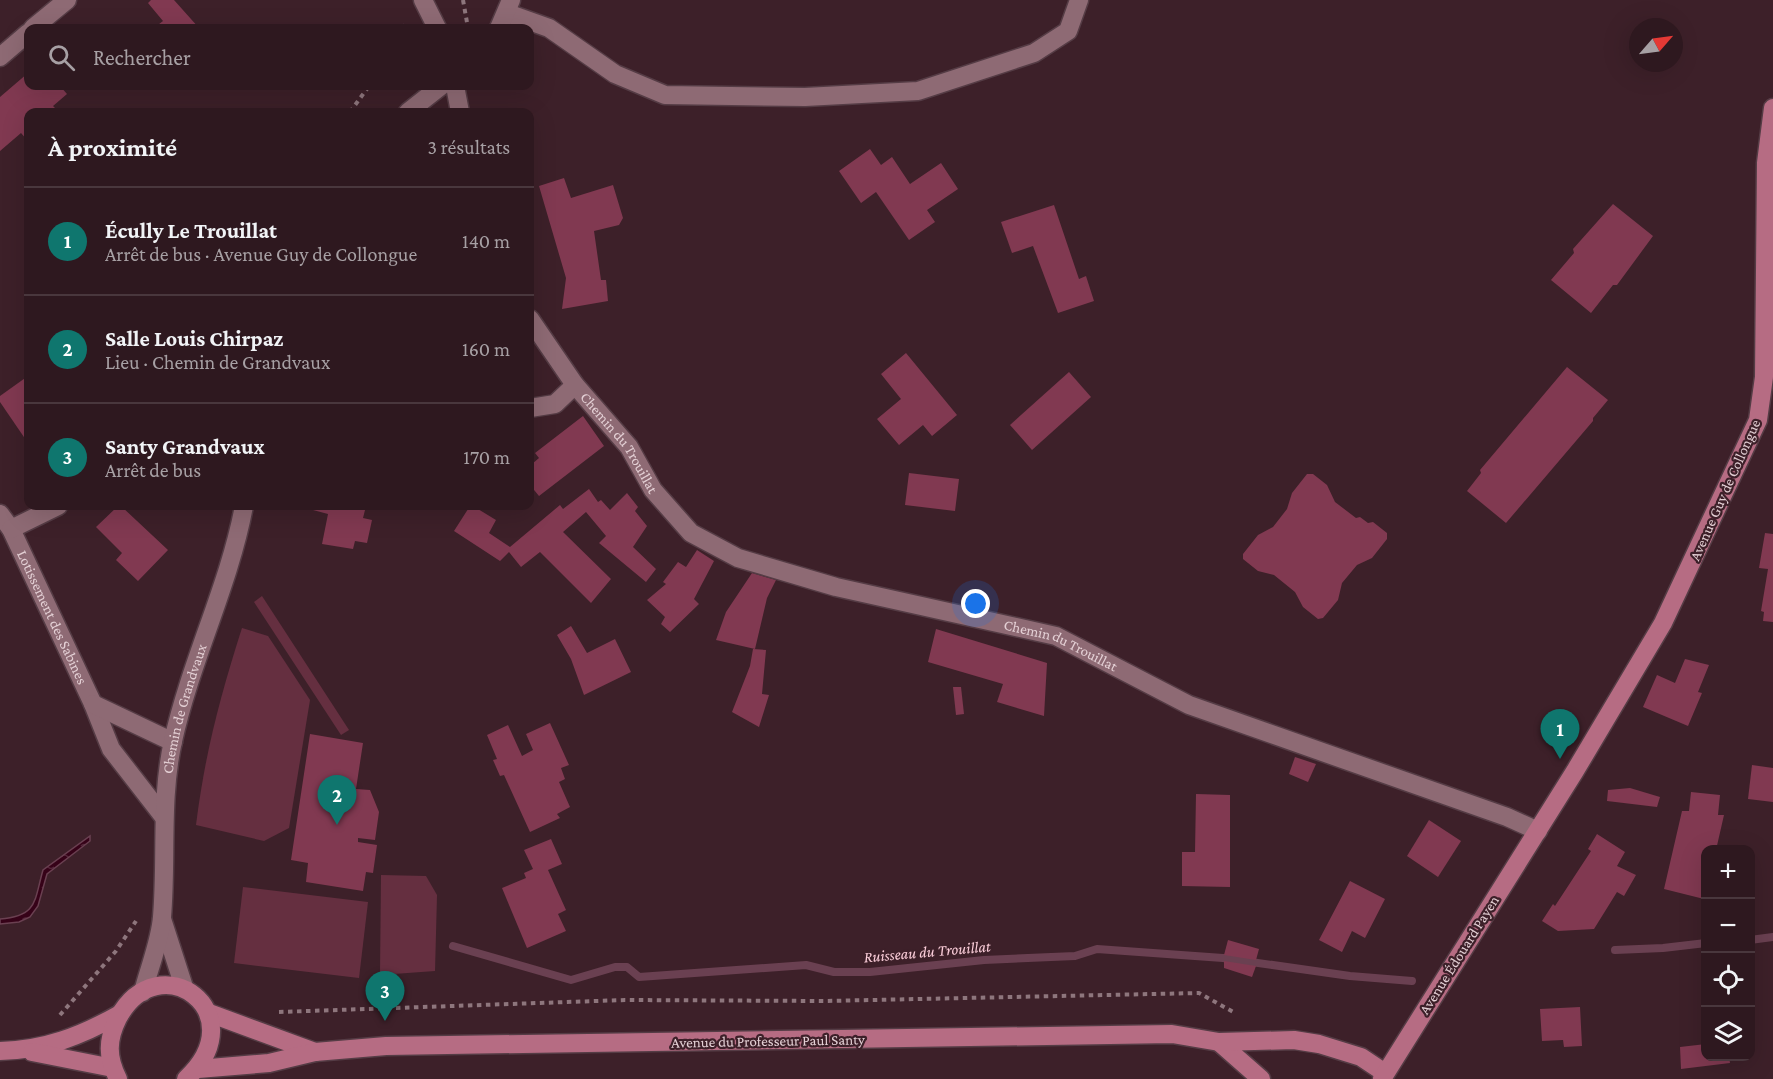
<!DOCTYPE html>
<html lang="fr">
<meta charset="utf-8">
<style>
:root{--surface:#2e181f;--page:#362128;--text:#f1f3f6;--muted:#a7a0a4;--line:#49373d;--accent:#0f766e}
body{margin:0;font-family:"Crimson Pro",serif;background:var(--page);color:var(--text)}
.controls{position:absolute;right:18px;bottom:18px;display:grid;overflow:hidden;border-radius:12px;box-shadow:0 6px 24px #0002}
.controls button{width:54px;height:54px;display:grid;place-items:center;padding:0;border:0;border-bottom:2px solid var(--line);background:var(--surface);color:var(--text);font:30px sans-serif}
.compass{position:absolute;left:1629px;top:18px;width:54px;height:54px;border-radius:50%;background:var(--surface);box-shadow:0 6px 24px #0002;rotate:62deg}
.you{position:absolute;left:976px;top:604px;width:21px;height:21px;margin:-15px;border:4px solid #fff;border-radius:50%;background:#1a73e8;box-shadow:0 0 0 9px #1a73e833}
.badge{display:grid;place-items:center;width:39px;height:39px;border-radius:50%;background:var(--accent);color:#fff;font-size:20px;font-weight:700}
.pin{position:absolute;translate:-50% -50px;filter:drop-shadow(0 2px 3px #0008)}
.pin::after{content:'';position:absolute;top:32px;width:21px;height:18px;background:inherit;clip-path:polygon(0 0,100% 0,50% 100%)}
.list{margin:0;padding:0;list-style:none}
h2{display:flex;justify-content:space-between;align-items:center;height:78px;margin:0;padding:0 24px;font-size:26px}
h2 small{font-size:20px;font-weight:400;color:var(--muted)}
.list li{display:grid;grid-template-columns:39px 1fr auto;gap:18px;align-items:center;box-sizing:border-box;height:108px;padding:0 24px;border-top:2px solid var(--line)}
.list b{display:block;font-size:22px;white-space:nowrap}
.list p{margin:0;font-size:20px;white-space:nowrap;color:var(--muted)}
.list em{font-size:20px;font-style:normal;color:var(--muted)}
.icon{flex:none;width:33px;height:33px;fill:none;stroke:currentColor;stroke-width:2;stroke-linecap:round;stroke-linejoin:round}
.map{position:relative;flex:none;width:1773px;height:1079px;overflow:hidden}
.search{position:absolute;background:var(--surface);box-shadow:0 6px 24px #0002;left:24px;top:24px;width:510px;height:66px;display:flex;align-items:center;gap:15px;box-sizing:border-box;padding:0 21px;border-radius:12px;color:var(--muted);font-size:22px}
.panel{position:absolute;background:var(--surface);box-shadow:0 6px 24px #0002;left:24px;top:108px;width:510px;height:402px;border-radius:12px}
.map>svg:first-child{display:block}
</style>
<div class="map">
<svg width="1773" height="1079" viewBox="0 0 1773 1079">
<defs>
<pattern id="water-ripples" width="26" height="14" patternUnits="userSpaceOnUse" patternTransform="scale(1.5)"><rect width="26" height="14" fill="#360218"/><path d="M2 4q2-2 4 0t4 0M15 11q2-2 4 0t4 0" fill="none" stroke="#532639"/></pattern>
</defs>
<rect width="100%" height="100%" fill="#3d2029"/>
<g fill="#652f40">
<path d="M262,596L349,730L341,735L254,602Z"/>
<path d="M242,628L268,636L310,700L289,828L264,841L196,825C205,753 220,697 242,628Z"/>
<path d="M381,875L426,876L437,895L435,971L380,975Z"/>
<path d="M243,887L368,902L359,978L234,963Z"/>
</g>
<path fill="url(#water-ripples)" stroke="#6a4051" stroke-width="1.5" d="M90,836V841L47,874L38,906L30,917L19,922L0,924V919C38,916 34,901 43,870Z"/>
<g fill="none" stroke-linecap="round" stroke-linejoin="round">
<g stroke="#6a4051" stroke-width="8">
<path d="M1750,940L1773,937"/>
<path d="M453,946L571,980L615,967H627L639,977L806,965L834,972H870L984,960L1075,956L1097,949L1223,958L1350,976L1412,981"/>
<path d="M1615,950L1663,948L1706,943"/>
</g>
</g>
<g fill="#813951">
<path d="M151,0H174L199,28H154L163,21L148,3Z"/>
<path d="M28,73V86H60L67,94L53,106L59,112H28V141L21,133L0,151V97Z"/>
<path d="M870,149L881,165L892,157L910,184L941,163L958,189L927,210L935,222L909,240L876,192L861,203L839,171Z"/>
<path d="M564,178L571,198L613,185L623,218L619,225L594,231L601,280H606L608,301L562,309L566,278L539,186Z"/>
<path d="M1613,204L1653,236L1617,285H1613L1591,313L1551,280L1574,253L1573,249Z"/>
<path d="M1054,205L1079,279L1086,276L1094,301L1058,313L1033,246L1012,253L1001,222Z"/>
<path d="M906,353L957,415L932,436L923,425L899,445L877,419L901,399L881,374Z"/>
<path d="M1567,367L1608,400L1593,418V421L1506,523L1467,491L1481,473L1480,470Z"/>
<path d="M1069,372L1091,397L1032,450L1010,425Z"/>
<path d="M28,376V443L0,402V396Z"/>
<path d="M583,416L604,446L539,496L530,485L532,464L539,458L535,453Z"/>
<path d="M909,473L959,479L955,511L905,505Z"/>
<path d="M1307,474H1313L1327,485L1335,502L1356,518L1360,517L1368,523L1373,522L1387,533V539L1372,558L1357,565L1342,583L1338,600L1323,618L1318,619L1303,607L1295,592L1274,575L1258,571L1243,559V554L1258,535L1273,527L1287,509L1292,493Z"/>
<path d="M589,489L598,502L601,500L610,510L627,493L638,507L635,511L647,526L633,547L656,569L646,582L599,543L606,536L586,512L563,532L611,579L591,603L540,552L521,567L509,552L500,561L454,531L470,506H473L496,520L489,533L510,547L560,505L563,509Z"/>
<path d="M118,506H121L168,550L138,581L116,560L122,553L96,527Z"/>
<path d="M314,506H366L363,518L372,520L367,543L355,541L353,549L322,544L328,514L313,510Z"/>
<path d="M1765,533L1773,534V622L1763,621L1764,612L1761,611L1768,569L1759,568Z"/>
<path d="M697,550L714,561L694,599L699,604L670,632L661,624L665,617L647,600L666,584L663,582L678,562L686,567Z"/>
<path d="M752,573L776,580L767,598L755,649L716,640L726,612Z"/>
<path d="M571,626L587,653L615,639L631,672L584,695L571,659L557,635Z"/>
<path d="M936,629L1047,663L1044,716L997,702L1003,684L928,662Z"/>
<path d="M753,649L766,650L762,694L769,695L759,727L732,712L750,666Z"/>
<path d="M1685,659L1709,665L1698,692L1702,693L1688,726L1643,707L1657,675L1675,683Z"/>
<path d="M953,687H961L964,714L956,715Z"/>
<path d="M550,723L569,765L561,768L565,779L559,782L570,807L557,814L560,818L530,832L504,775L500,776L493,760L497,759L487,735L508,725L522,756L533,750L526,734Z"/>
<path d="M310,734L363,743L356,789L370,790L379,812L375,840L358,838V842L377,845L373,873L366,872L363,891L306,882L308,863L291,860Z"/>
<path d="M1295,757L1316,764L1308,782L1289,774Z"/>
<path d="M1752,765L1773,768V802L1748,799Z"/>
<path d="M1630,788L1660,797L1657,807L1607,801L1608,790Z"/>
<path d="M1691,792L1720,795L1718,815H1724L1716,850H1706L1704,899L1664,889L1682,811H1689Z"/>
<path d="M1196,794L1230,795V887L1182,886V852H1195Z"/>
<path d="M1429,820L1461,841L1438,877L1407,856Z"/>
<path d="M1597,834L1625,852L1617,866L1636,875L1624,896L1617,892L1594,929L1558,931L1542,921L1553,904L1555,906L1591,851L1588,849Z"/>
<path d="M551,839L562,864L548,870L566,910L558,914L566,931L527,948L502,888L526,878L524,873L533,869L524,850Z"/>
<path d="M1350,881L1385,899L1365,938L1352,931L1342,952L1319,940Z"/>
<path d="M1228,940L1259,949L1256,960L1224,955Z"/>
<path d="M1224,961L1256,966L1252,977L1224,968Z"/>
<path d="M1580,1007L1582,1046L1564,1047L1563,1040L1542,1041L1540,1009Z"/>
<path d="M1706,1044V1056H1729L1730,1063L1681,1069L1680,1047Z"/>
</g>
<g fill="none" stroke-linecap="round" stroke-linejoin="round">
<g stroke="#553c45" stroke-width="21">
<g id="minor">
<path d="M423,0L437,28"/>
<path d="M507,13L549,28L615,74L665,95L805,97L918,91L1034,53L1068,31L1079,0"/>
<path d="M33,28L67,0"/>
<path d="M499,28L511,0"/>
<path d="M0,57L28,33"/>
<path d="M455,86L460,112"/>
<path d="M408,112L441,86"/>
<path id="s1" d="M530,319L575,385L629,447L653,490L691,533L738,558L836,587L1056,636L1189,705L1507,817L1538,831"/>
<path d="M530,408L555,404L575,385"/>
<path id="s2" d="M0,514L11,529L93,704L111,749L163,816"/>
<path d="M11,529L58,506"/>
<path d="M93,704L173,742"/>
<path d="M162,919L184,987"/>
<path id="s3" d="M143,992C149,968 160,942 162,917C167,858 160,799 173,741C191,660 229,586 244,506"/>
</g>
</g>
<g stroke="#553c45" stroke-width="21">
<g id="major">
<path d="M209,1013L315,1052"/>
<path d="M1219,1042L1261,1079"/>
<path d="M0,1051C45,1050 81,1036 120,1014"/>
<path d="M32,1052L113,1068"/>
<path d="M198,1069L269,1063L315,1052L386,1046L1172,1034L1219,1042L1294,1040L1319,1044L1361,1057L1385,1073"/>
<path d="M118,1079C107,1057 107,1040 118,1018C159,942 257,1013 186,1079"/>
<path d="M1382,1079L1575,771L1663,623L1758,420L1764,377L1766,163L1773,108"/>
</g>
</g>
<g stroke="#8e767d" stroke-width="4" stroke-dasharray="4.5 4.5" stroke-linecap="butt">
<path d="M463,0L468,28"/>
<path d="M401,28L408,23"/>
<path d="M350,112L369,86"/>
<path d="M279,1012L625,1000L825,1001L1199,993L1235,1013"/>
<path d="M60,1015L116,951L136,921"/>
</g>
<use href="#minor" stroke="#8e6a74" stroke-width="18"/>
<use href="#major" stroke="#b66c83" stroke-width="18"/>
</g>
<g text-anchor="middle" stroke-width="4.5" stroke-linejoin="round" paint-order="stroke">
<g font-size="15" fill="#e4d0d5" stroke="#3d2029">
<text dy="5" stroke="none"><textPath href="#s1" startOffset="153">Chemin du Trouillat</textPath></text>
<text transform="translate(1725 490) rotate(-66)" y="5">Avenue Guy de Collongue</text>
<text dy="5" stroke="none"><textPath href="#s2" startOffset="116">Lotissement des Sabines</textPath></text>
<text dy="5" stroke="none"><textPath href="#s1" startOffset="657">Chemin du Trouillat</textPath></text>
<text dy="5" stroke="none"><textPath href="#s3" startOffset="288">Chemin de Grandvaux</textPath></text>
<text transform="translate(1459 955) rotate(-58)" y="5">Avenue Édouard Payen</text>
<text transform="translate(768 1041) rotate(-1)" y="5">Avenue du Professeur Paul Santy</text>
</g>
<g font-size="16" font-style="italic" fill="#fcceda" stroke="#3d2029">
<text transform="translate(927 951) rotate(-5)" y="6">Ruisseau du Trouillat</text>
</g>
</g>
</svg>
<div class="controls">
<button>+</button>
<button>−</button>
<button><svg class="icon" aria-label="locate" viewBox="0 0 24 24"><circle cx="12" cy="12" r="6"/><path d="M12 2v4M12 18v4M2 12h4M18 12h4"/></svg></button>
<button><svg class="icon" aria-label="layers" viewBox="0 0 24 24"><path d="M12 4l9 5-9 5-9-5zM3 14l9 5 9-5"/></svg></button>
</div>
<svg class="compass" viewBox="-18 -18 36 36"><path d="M0-13l5 13h-10z" fill="#e53935"/><path d="M0 13l5-13h-10z" fill="#a7a0a4"/></svg>
<div class="you"></div>
<div class="pin badge" style="left:1560px;top:759px">1</div>
<div class="pin badge" style="left:337px;top:825px">2</div>
<div class="pin badge" style="left:385px;top:1021px">3</div>
<div class="search"><svg class="icon" aria-label="search" viewBox="0 0 24 24"><circle cx="10" cy="10" r="6"/><path d="M15 15l6 6"/></svg>Rechercher</div>
<section class="panel">
<h2>À proximité<small>3 résultats</small></h2>
<ul class="list">
<li><span class="badge">1</span><div><b>Écully Le Trouillat</b><p>Arrêt de bus · Avenue Guy de Collongue</p></div><em>140 m</em></li>
<li><span class="badge">2</span><div><b>Salle Louis Chirpaz</b><p>Lieu · Chemin de Grandvaux</p></div><em>160 m</em></li>
<li><span class="badge">3</span><div><b>Santy Grandvaux</b><p>Arrêt de bus</p></div><em>170 m</em></li>
</ul>
</section>
</div>
